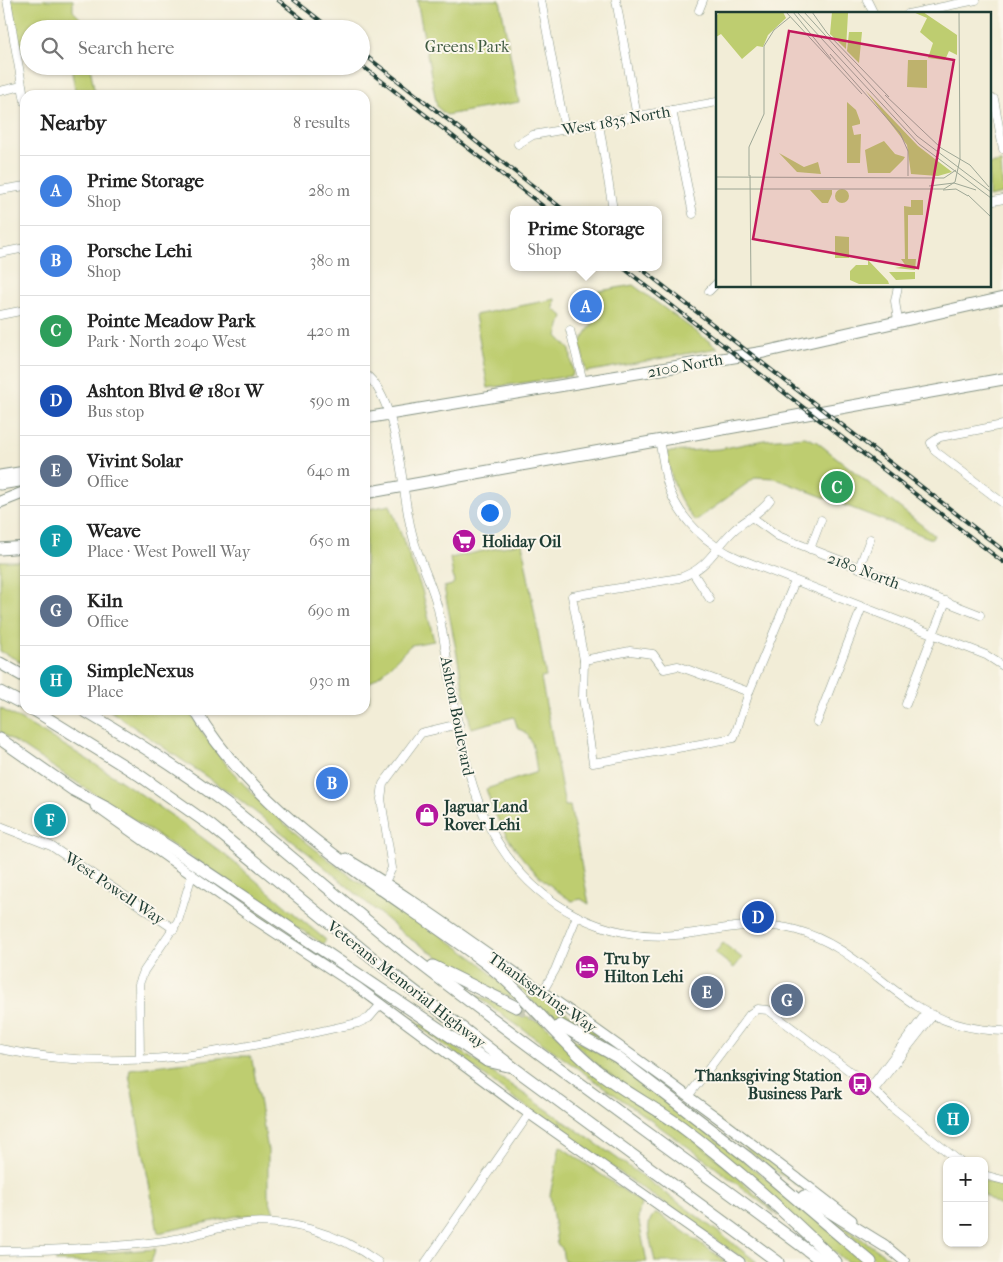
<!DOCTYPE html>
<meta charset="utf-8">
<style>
:root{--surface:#fff;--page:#f2f2f2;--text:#222;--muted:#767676;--line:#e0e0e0;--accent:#0b8043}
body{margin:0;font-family:"IM FELL French Canon",serif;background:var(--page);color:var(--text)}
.controls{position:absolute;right:15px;bottom:15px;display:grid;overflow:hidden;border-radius:10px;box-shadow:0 1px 4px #0004}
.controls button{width:45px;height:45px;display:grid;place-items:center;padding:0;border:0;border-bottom:1px solid var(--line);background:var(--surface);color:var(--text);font:25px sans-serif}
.you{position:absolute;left:489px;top:512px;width:18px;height:18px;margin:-12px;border:4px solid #fff;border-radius:50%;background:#1a73e8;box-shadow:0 0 0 8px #1a73e833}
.badge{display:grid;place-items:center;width:32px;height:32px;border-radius:50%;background:var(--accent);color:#fff;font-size:16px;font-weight:700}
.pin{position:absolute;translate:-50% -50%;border:2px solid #fff;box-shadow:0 1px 5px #0006}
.popup{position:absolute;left:510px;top:206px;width:152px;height:65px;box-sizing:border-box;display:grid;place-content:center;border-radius:10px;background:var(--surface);filter:drop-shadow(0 1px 4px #0005);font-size:16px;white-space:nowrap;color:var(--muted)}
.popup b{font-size:19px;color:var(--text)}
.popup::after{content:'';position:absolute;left:50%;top:100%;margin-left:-10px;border:10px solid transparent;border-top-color:var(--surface)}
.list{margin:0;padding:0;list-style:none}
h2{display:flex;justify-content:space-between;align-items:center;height:65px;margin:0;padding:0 20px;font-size:21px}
h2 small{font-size:16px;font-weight:400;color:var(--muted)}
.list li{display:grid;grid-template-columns:32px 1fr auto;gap:15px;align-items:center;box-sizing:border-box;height:70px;padding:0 20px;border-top:1px solid var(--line)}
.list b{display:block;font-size:19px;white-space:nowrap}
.list p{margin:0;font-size:16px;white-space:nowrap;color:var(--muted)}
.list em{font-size:16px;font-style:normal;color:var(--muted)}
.icon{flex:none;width:28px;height:28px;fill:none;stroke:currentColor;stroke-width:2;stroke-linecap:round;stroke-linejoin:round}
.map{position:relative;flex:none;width:1003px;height:1262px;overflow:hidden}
.search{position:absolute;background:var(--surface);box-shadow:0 1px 4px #0004;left:20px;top:20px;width:350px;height:55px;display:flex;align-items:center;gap:12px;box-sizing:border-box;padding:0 18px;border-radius:28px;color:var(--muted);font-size:19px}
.panel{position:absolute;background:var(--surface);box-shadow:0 1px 4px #0004;left:20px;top:90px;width:350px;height:625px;border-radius:15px}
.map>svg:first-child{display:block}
</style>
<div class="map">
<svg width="1003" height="1262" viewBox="0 0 1003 1262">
<rect width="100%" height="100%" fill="#fbf7ec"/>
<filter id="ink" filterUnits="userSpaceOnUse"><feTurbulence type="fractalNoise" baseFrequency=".02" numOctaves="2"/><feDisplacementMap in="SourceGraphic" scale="10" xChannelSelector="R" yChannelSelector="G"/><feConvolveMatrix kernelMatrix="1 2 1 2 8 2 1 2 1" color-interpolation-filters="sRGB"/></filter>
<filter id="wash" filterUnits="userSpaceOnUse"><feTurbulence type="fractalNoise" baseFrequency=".0096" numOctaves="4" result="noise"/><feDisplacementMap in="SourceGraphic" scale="20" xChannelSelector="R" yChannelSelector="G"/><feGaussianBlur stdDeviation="1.12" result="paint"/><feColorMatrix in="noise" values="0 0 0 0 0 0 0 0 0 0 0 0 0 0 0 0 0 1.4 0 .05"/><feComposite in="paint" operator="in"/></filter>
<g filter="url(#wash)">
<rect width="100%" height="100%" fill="#f2edd7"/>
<g fill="#becd70" stroke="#6e8552">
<path d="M11,0H73V11L85,23L102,29H29V49L19,51Z"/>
<path d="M417,0H500L519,102L446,115L437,107Z"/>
<path d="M71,66H90L95,95H76Z"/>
<path d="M1001,162L1003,194L989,197V164Z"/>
<path d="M633,285L718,348L586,372L580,343L595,319L594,292Z"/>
<path d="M555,299L554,309L563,316L557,336L570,350L573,373L571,376L488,388L475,315Z"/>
<path d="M805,437L817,442L934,535L932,539L774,478L756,477L695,521C679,502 669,477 667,452L720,449L764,440Z"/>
<path d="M390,505L422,590L434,641L411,645L384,672L369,683V701L365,702V510Z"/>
<path d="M522,543L546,677L541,678L565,806H570L589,904L581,899L572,901C529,874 501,837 486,789L537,772C534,757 535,733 518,729L514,717L471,728L444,587L452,585L454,582L450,558Z"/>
<path d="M0,561H25V664L0,651Z"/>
<path d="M0,708C79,752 154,800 225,855C259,882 292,913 326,940L323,944L0,732Z"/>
<path d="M109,710H189C222,769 271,815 324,856C342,870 361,885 382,893L479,962L520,1001L497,992L458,970L405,935L309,854L236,797Z"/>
<path d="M182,863C279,924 372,991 468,1056C566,1122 664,1189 757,1262H749L730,1250L507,1093L398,1010Z"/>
<path d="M723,943L742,958L734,968L715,953Z"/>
<path d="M488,957L699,1106L827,1205L772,1169L618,1050L592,1034L541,1010Z"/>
<path d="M472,993L542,1023L697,1141L779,1216L695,1152Z"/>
<path d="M562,1033L613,1061L636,1077L767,1179L867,1262H847L603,1069Z"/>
<path d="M235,1056H250L252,1060L268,1150V1195L274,1213L237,1216L158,1233L129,1075L130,1069Z"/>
<path d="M560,1146L639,1201L641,1204L638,1217L647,1262H564L562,1248L557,1244L550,1195Z"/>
<path d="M984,1180L1003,1187V1206L1001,1207L984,1195Z"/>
<path d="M811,1204L895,1262H877L849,1234Z"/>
<path d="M657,1213L663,1217L727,1262H655C653,1249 641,1220 657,1213Z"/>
<path d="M156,1249L151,1262H56V1256Z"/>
</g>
</g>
<g filter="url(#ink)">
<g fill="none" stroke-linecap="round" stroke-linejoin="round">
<path stroke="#c8cab6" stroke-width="11" stroke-dasharray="11 5.5" stroke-linecap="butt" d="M516,1007L544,1019"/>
<g stroke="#889586" stroke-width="9">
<g id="minor">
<path d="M7,0L25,102"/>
<path d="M541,0L565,130"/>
<path d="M616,0L637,117"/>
<path d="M867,0L874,14"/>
<path d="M699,10L703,0"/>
<path d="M908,14L976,0"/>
<path d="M0,91L22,86"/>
<path d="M994,99L1003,149"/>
<path d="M672,110L693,214"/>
<path d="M599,124L613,210"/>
<path d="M518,144L533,135L717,102"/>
<path d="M0,190L25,186"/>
<path d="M989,202L1003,199"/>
<path d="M0,253L25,248"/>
<path d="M898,286L895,301L898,321"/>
<path d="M709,291L717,283"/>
<path d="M0,315L25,310"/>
<path d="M570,330L583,382"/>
<path d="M365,374C394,395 400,467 406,502C408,516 411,531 415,544C422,566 433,587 438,609C462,723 458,855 577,916C606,931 642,938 675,935C720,932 750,918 796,930C845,943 876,980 917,1006C943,1023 973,1030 1003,1031"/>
<path d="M1003,425L940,437L931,443L935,451L1003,503"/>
<path d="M659,440C662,454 664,469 667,482C677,518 708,546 740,559L986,655L1003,666"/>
<path d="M770,500C760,514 746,519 734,530C713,550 709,568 679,578L572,596L584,660L583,698L593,763L734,738L749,692L795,581"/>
<path d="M753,518L778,536L980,615"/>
<path d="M810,549L821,520"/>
<path d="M859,568L870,539"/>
<path d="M693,573L710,599"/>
<path d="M584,660L630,651L653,654L664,669L678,666L749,692"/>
<path d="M906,704L946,601"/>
<path d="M817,722L862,607"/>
<path d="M0,826L51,846L174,929"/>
<path d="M385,882L392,868L381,799L383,784L421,733L459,724"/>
<path d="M543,991L555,970L577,916"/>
<path d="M0,1049C127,1076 235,1050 358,1023L369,1018L381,1004"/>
<path d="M140,1060L139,984L144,971L178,921L192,875"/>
<path d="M871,1087L927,1012"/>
<path d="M874,1090L933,1015"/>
<path d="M689,1095L750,1014L757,1009L768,1010L871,1087L891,1107L959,1161"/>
<path d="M984,1175L1003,1180"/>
<path d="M0,1251C54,1250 110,1248 164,1241C189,1238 213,1228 238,1224C286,1217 339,1233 378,1262"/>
<path d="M426,1262L529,1114"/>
</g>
</g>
<g stroke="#889586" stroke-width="11">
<g id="major">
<path d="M0,475L25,471"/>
<path d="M95,806L254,919L359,988L518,1106L740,1262"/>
<path d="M346,858C406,894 462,935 519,975C632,1054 743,1135 852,1220"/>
<path d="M882,1243L905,1262"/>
</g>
</g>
<g stroke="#889586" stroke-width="13">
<g id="highway">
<path d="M365,418L764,352L1003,298"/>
<path d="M0,484L25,480"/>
<path d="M365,493L1003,379"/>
<path d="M0,502L25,492"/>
<path d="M0,549L25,547"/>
<path d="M0,663L25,677"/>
<path d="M0,692L25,705"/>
<path d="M34,710L139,775L210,825L391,973L514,1068L778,1262"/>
<path d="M83,710C132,739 181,770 226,804C289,853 347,906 409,955C545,1061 686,1159 823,1262"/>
<path d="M195,710C262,821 378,883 479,958C521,988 551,1032 590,1065C618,1089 652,1105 682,1127C737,1168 787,1214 836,1262"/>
<path d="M0,739L73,790L107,808L177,852L487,1061L508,1066"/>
<path d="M433,966L516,1007"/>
<path d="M560,1025L617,1057L747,1157L871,1262"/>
<path d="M804,1196L885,1246"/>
</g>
</g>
<use href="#minor" stroke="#fff" stroke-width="8"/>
<use href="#major" stroke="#fff" stroke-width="9"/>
<use href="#highway" stroke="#fff" stroke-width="11"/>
<g stroke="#1f3d34" stroke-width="4">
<g id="rail">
<path d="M278,0L315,29"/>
<path d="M294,0L331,29"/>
<path d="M361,52L564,210"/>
<path d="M361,65L548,210"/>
<path d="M622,267L1003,562"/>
<path d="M639,267L1003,550"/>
</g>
</g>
<use href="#rail" stroke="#fbf7ec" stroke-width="2" stroke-dasharray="5.5" stroke-linecap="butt"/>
</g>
</g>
<defs>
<g id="supermarket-disc" transform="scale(1.25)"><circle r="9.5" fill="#b5179e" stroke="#fbf7ec"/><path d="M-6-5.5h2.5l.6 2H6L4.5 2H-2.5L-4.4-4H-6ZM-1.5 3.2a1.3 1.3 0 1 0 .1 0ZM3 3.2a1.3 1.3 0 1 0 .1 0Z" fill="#fff"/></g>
<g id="shop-disc" transform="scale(1.25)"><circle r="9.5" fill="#b5179e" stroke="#fbf7ec"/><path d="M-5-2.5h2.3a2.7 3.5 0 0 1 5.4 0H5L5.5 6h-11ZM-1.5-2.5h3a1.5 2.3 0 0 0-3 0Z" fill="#fff"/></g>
<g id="hotel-disc" transform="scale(1.25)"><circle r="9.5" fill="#b5179e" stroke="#fbf7ec"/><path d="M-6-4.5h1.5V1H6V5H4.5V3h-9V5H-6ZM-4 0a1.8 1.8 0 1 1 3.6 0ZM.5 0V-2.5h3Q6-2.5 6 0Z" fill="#fff"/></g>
<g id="bus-disc" transform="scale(1.25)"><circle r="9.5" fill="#b5179e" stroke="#fbf7ec"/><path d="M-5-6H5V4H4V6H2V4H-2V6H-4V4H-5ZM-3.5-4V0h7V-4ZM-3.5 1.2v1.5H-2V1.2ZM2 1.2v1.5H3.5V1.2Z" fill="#fff"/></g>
</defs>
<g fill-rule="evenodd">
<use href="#supermarket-disc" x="464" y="541"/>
<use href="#shop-disc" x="427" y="815"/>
<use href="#hotel-disc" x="587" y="967"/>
<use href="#bus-disc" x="860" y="1084"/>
</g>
<g text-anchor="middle" stroke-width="4" stroke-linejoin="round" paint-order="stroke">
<g font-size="16" fill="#3f5a40" stroke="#fbf7ec">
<text x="467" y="52">Greens Park</text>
</g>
<g font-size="16" fill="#1f3d34" stroke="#fbf7ec">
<text transform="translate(616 120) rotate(-10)" y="6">West 1835 North</text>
<text transform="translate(685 365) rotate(-10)" y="6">2100 North</text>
<text transform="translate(864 570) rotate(21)" y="6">2180 North</text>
<text transform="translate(458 716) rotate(79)" y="6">Ashton Boulevard</text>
<text transform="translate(115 888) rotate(34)" y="6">West Powell Way</text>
<text transform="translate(407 984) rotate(38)" y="6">Veterans Memorial Highway</text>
<text transform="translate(543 992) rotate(35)" y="6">Thanksgiving Way</text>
</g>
<g font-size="16" font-weight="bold" fill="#1f3d34" stroke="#fbf7ec" text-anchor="start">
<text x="482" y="547">Holiday Oil</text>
<text x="444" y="812">Jaguar Land<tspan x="444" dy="18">Rover Lehi</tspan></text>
<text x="604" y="964">Tru by<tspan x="604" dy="18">Hilton Lehi</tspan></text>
<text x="842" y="1081" text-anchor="end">Thanksgiving Station<tspan x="842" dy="18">Business Park</tspan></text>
</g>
</g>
<g transform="translate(716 12)">
<rect width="275" height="275" fill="#f2edd7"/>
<path d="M4,0H67L70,6L52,23L47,35L41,34L26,47L5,22L0,25V4ZM116,0L132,1L130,37L114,22ZM197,0H207L241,23V43L233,39L229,48L212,46L217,31L204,20L211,6ZM133,20H146L143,51L131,39ZM192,48H211V76L191,75ZM149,78L202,134L236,160L222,164L195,162L191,133ZM131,90L140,98L144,109V112L136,114L138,123L145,122L144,151H131ZM168,129L179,142L189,145L187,148L174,161H152L149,138ZM63,141L88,155L102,150L105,162L81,160ZM119 184a7 7 0 1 1 14 0a7 7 0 1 1-14 0ZM94,178H116V182L112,191H106ZM195,188H207V203H192V247H200L199,258L179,256L190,254L185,247H189L188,194L195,195ZM119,224L133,225V246H119ZM152,248L172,269L173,272H143L134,268V259L140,253H152ZM173,260H199V267L180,268Z" fill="#becd70"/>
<path fill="none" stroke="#9ea796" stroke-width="1" d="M70,0L146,82M77,0L115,47M81,0L203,132L275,186M88,0L201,124L275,180M96,0L111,21L173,85M243,0L244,147M114,42L184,121L192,139V164M169,83L225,136L254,153L273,175M34,163L35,275M33,164V135L48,102V34L58,18L74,5M0,165L228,166L240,158M213,174L238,171L260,178M0,177H228L239,170L244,147M227,178L240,177L252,184M252,183L275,205"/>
<path fill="#c2185b" fill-opacity="0.15" stroke="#c2185b" stroke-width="2.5" d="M73,19L238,48L202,256L37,227Z"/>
<rect width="275" height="275" fill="none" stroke="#1f3d34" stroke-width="2.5"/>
</g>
</svg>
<div class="controls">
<button>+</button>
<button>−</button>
</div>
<div class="you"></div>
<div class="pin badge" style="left:586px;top:306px;background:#3f7fe0">A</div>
<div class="popup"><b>Prime Storage</b>Shop</div>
<div class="pin badge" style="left:332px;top:783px;background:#3f7fe0">B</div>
<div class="pin badge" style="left:837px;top:487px;background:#2e9e5b">C</div>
<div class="pin badge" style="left:758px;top:917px;background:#1a4fb4">D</div>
<div class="pin badge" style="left:707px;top:992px;background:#5c6f8a">E</div>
<div class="pin badge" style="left:50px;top:820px;background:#0f9aa8">F</div>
<div class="pin badge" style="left:787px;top:1000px;background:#5c6f8a">G</div>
<div class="pin badge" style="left:953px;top:1119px;background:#0f9aa8">H</div>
<div class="search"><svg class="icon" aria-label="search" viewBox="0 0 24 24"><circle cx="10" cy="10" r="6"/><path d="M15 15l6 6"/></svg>Search here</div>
<section class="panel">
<h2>Nearby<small>8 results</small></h2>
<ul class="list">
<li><span class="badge" style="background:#3f7fe0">A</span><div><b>Prime Storage</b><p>Shop</p></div><em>280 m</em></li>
<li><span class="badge" style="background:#3f7fe0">B</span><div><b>Porsche Lehi</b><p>Shop</p></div><em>380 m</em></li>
<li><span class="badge" style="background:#2e9e5b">C</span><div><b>Pointe Meadow Park</b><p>Park · North 2040 West</p></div><em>420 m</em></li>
<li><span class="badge" style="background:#1a4fb4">D</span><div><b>Ashton Blvd @ 1801 W</b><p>Bus stop</p></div><em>590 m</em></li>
<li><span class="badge" style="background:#5c6f8a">E</span><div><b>Vivint Solar</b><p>Office</p></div><em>640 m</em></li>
<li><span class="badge" style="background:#0f9aa8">F</span><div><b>Weave</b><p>Place · West Powell Way</p></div><em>650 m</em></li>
<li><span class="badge" style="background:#5c6f8a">G</span><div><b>Kiln</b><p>Office</p></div><em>690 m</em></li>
<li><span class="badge" style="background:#0f9aa8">H</span><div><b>SimpleNexus</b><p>Place</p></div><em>930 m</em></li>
</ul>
</section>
</div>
